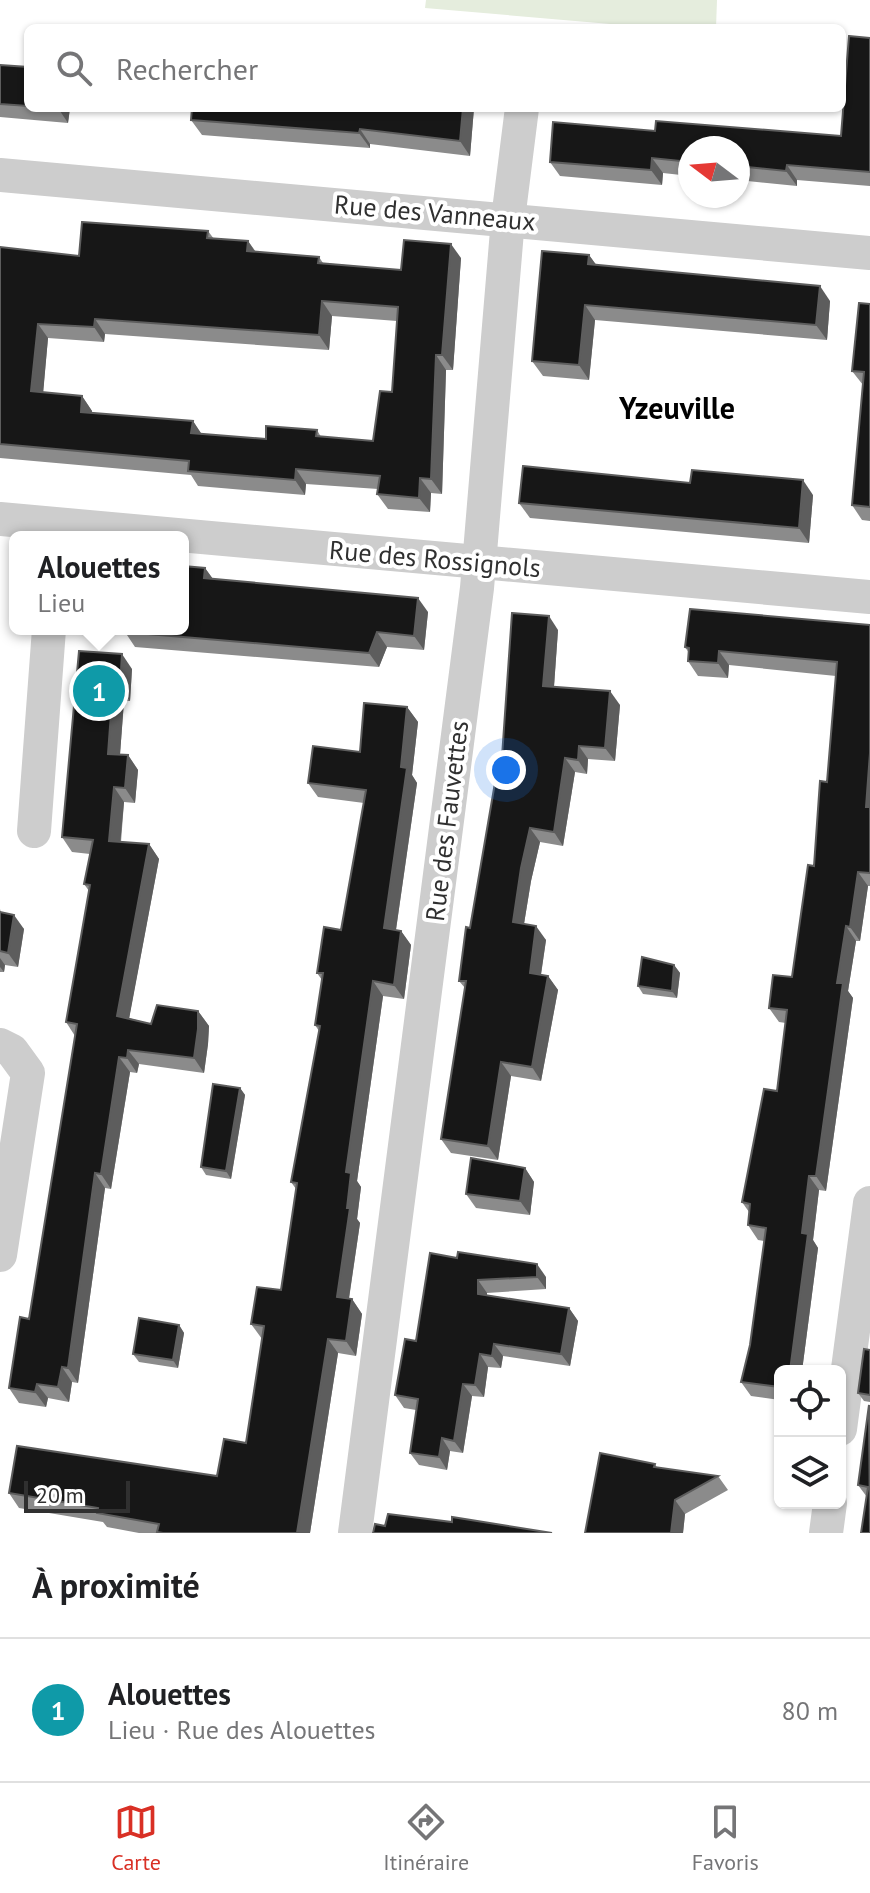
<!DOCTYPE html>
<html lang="fr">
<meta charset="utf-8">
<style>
:root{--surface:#fff;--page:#f2f2f2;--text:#202124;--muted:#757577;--line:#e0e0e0;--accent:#d93025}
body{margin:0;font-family:"PT Sans",sans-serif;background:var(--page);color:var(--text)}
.controls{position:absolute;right:24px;bottom:24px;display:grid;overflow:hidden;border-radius:12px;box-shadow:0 2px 6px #0004}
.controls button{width:72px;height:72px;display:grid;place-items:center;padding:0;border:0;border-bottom:2px solid var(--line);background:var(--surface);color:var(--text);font:40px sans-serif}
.compass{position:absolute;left:678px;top:136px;width:72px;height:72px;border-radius:50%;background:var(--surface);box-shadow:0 2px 6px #0004;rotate:286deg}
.scale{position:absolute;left:24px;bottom:20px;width:106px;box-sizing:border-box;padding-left:8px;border:4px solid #303030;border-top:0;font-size:22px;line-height:28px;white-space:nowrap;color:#303030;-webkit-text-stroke:6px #fff;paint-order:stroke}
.you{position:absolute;left:506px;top:770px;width:28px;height:28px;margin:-20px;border:6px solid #fff;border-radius:50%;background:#1a73e8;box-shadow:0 0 0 12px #1a73e833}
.badge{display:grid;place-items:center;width:52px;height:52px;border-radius:50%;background:var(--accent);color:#fff;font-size:26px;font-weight:700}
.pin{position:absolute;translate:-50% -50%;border:4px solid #fff;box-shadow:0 2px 8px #0006}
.popup{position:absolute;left:9px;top:531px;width:180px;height:104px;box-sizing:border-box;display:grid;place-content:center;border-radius:12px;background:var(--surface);filter:drop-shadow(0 2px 6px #0005);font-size:26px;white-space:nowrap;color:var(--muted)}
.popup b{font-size:30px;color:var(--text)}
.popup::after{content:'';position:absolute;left:50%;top:100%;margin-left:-16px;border:16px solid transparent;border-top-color:var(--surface)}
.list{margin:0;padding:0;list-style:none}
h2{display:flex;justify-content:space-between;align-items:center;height:104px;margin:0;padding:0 32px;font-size:34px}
h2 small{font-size:26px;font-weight:400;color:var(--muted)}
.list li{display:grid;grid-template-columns:52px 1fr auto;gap:24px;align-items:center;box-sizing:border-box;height:144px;padding:0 32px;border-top:2px solid var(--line)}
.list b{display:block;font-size:30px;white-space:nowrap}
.list p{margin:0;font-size:26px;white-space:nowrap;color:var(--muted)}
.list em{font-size:26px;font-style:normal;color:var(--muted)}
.icon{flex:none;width:44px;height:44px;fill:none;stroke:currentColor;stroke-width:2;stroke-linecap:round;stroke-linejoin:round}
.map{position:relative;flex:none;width:870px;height:1533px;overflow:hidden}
.search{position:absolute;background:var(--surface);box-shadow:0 2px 6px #0004;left:24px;right:24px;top:24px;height:88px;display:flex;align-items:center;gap:20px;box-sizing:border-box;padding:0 28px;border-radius:12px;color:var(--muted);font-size:30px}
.sheet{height:248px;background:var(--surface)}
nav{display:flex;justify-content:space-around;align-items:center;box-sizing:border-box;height:112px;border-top:2px solid var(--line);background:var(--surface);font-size:22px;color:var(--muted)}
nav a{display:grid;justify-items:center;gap:4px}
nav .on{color:var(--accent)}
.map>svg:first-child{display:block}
</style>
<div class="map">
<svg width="870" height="1533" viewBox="0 0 870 1533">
<rect width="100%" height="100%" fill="#fff"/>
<path fill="#e5eddd" d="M426,0H717L716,28H657L425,8Z"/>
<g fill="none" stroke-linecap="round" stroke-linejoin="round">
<g stroke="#cdcdcd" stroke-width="34">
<path d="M0,175L870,253"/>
<path d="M0,519L870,597"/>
<path d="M34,831L49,629"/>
<path d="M0,1045L12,1051L28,1073L0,1255"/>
<path d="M840,1429L870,1203"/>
<path d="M355,1533L477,588L508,219L522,108"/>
<path d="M826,1533L830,1503"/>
</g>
</g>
<g fill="#8b8b8b" fill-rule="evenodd">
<path d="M870,38V186L797,180V186L738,180V148H690V176L663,173L662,185L560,176L550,162L655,131L841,136Z"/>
<path d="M0,65L28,67V108H70L68,123L0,117Z"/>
<path d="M474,108L470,156L370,144V148L202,135L191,120Z"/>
<path d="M208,231L214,239L248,241L256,252L319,257L323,263L401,270L461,258L453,370H446L442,494L431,493L430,512L388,509L377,494L378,489L306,484L305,495L198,486L191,475L0,458V247L79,256ZM332,316L397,321L392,392L373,441L321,437L317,430L266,439L201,434L193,421L92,413V411L82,396L43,392L48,338L104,342L105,334L329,350Z"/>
<path d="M589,255L596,265L830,301L827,340L595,320L589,380L543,376L532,361Z"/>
<path d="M870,304V521L862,520L852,505L863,385L852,371Z"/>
<path d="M813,495L809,543L530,518L519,503Z"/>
<path d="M205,568L213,579L428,612L424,650L387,647L379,667L135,647L125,632Z"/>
<path d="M870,625V886H868L860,941H856L848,991L853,998L826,1191L819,1190L813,1240L818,1248L802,1371H780V1400L751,1396L741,1382L750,1345L764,1241L758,1240L748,1225L749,1212L742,1202L777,1091L786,1023L779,1022L769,1008L792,977L814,866L827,782L836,676L729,665L728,678L698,676L688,661L689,653L685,647Z"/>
<path d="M558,630L554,687L620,705L615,761L588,759L587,774L575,772L563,846L540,842L531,881L524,924L546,940L541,975L548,976L558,990L541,1081L511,1076L498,1160L451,1153L441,1139L465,988L459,981L501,771Z"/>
<path d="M79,651L132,669L130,701H124L120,754L128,755L138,770L135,803L124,802L121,842L149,844L159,859L129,1018L151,1024L198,1011L209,1026L208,1044L204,1073L139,1064L137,1073L130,1072L111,1189L105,1188L78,1383L72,1382L69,1402L48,1398L46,1407L19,1403L9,1388L29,1319L75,1036L66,1022L89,891L84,884L90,854L72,852L62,837Z"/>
<path d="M407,707L418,722L412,775L417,783L396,930L401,931L411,945L404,999L383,996L357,1181L361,1187L357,1219L360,1223L349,1299H352L362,1314L356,1356L338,1353L310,1533H139L107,1527L103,1522L19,1508L9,1493L217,1476L246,1443L262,1339L251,1324L281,1290L296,1189L291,1182L319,1031L315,1025L322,980L317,973L341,930L364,803L318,797L308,783L360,752Z"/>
<path d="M0,909L1,913L24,929L18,967L5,965L4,972H0Z"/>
<path d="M674,965L680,973L677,998L643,994L638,986Z"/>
<path d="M240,1088L245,1095L231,1179L206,1175L201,1167Z"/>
<path d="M525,1168L534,1182L530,1215L476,1208L466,1194Z"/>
<path d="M430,1253L546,1277V1289L487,1293V1295L569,1308L578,1321L570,1366L503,1356L501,1368L488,1367L484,1397L472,1396L463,1453L450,1451L447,1470L419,1465L410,1453L416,1410L404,1408L395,1395L416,1341Z"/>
<path d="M179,1325L184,1333L178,1368L139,1362L133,1354Z"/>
<path d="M870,1350V1402L864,1401L858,1393Z"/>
<path d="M870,1405V1533L867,1497L858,1485Z"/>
<path d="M655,1464L657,1468L718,1476L728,1490L685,1514L683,1533H585Z"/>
</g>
<g fill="#5d5d5d">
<path d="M58,108H70L68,123Z"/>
<path d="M463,108H474L470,156L460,141Z"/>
<path d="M360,129L370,144V148L359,133Z"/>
<path d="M652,158L663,173L662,185L651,170Z"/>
<path d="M787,165L797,180V186L786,171Z"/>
<path d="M248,241L258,256L247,251Z"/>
<path d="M451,244L461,258L453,370L442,355Z"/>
<path d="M589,255L600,270L588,264Z"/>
<path d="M820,286L830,301L827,340L816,325Z"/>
<path d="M322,301L332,316L329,350L319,335Z"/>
<path d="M585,305L595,320L589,380L579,365Z"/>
<path d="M95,319L105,334L104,342L94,327Z"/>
<path d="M38,324L48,338L42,406L31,391Z"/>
<path d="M436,355L446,370L442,494L431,479Z"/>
<path d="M82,396L92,411L91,426L81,412Z"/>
<path d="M193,421L203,436L191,433Z"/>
<path d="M296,469L306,484L305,495L295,480Z"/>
<path d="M420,478L431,493L430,512L419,498Z"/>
<path d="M803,480L813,495L809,543L799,528Z"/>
<path d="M205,568L215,582L204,578Z"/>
<path d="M418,598L428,612L424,650L414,636Z"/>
<path d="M549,616L558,630L553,700L543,686Z"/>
<path d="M377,632L387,647L379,667L369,653Z"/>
<path d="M719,651L729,665L728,678L718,663Z"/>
<path d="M122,654L132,669L130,701L120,686Z"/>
<path d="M113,686L124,701L119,768L108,754Z"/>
<path d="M610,691L620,705L615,761L605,748Z"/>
<path d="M407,707L418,722L412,775L417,783L394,943L384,928Z"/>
<path d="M579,746L588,759L587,774L578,760Z"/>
<path d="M870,753V814L866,807Z"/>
<path d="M128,755L138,770L135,803L125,788Z"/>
<path d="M565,758L575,772L563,846L554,832Z"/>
<path d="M114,787L124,802L119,856L109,841Z"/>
<path d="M530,828L540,842L531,881L522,936L513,922L521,868Z"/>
<path d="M149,844L159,859L127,1030L117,1016Z"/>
<path d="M858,872L868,886L860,941L850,927Z"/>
<path d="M14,915L24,929L18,967L8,953Z"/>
<path d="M536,926L546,940L539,987L530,973Z"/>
<path d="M846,926L856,941L848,991L853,998L826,1191L816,1176L837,983Z"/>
<path d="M401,931L411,945L404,999L394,985Z"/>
<path d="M0,958L5,965L4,972L0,967Z"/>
<path d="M674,965L680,973L677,998L672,991Z"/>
<path d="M548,976L558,990L541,1081L532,1067Z"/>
<path d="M373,981L383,996L357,1181L361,1187L357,1219L360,1223L347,1311L337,1297L347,1208L346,1172Z"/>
<path d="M198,1011L209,1026L208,1044L204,1073L194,1058Z"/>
<path d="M128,1050L139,1064L137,1073L127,1058Z"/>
<path d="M119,1057L130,1072L111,1189L101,1174Z"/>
<path d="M501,1062L511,1076L498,1160L488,1146Z"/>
<path d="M240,1088L245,1095L231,1179L226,1171Z"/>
<path d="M525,1168L534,1182L530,1215L520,1201Z"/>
<path d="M95,1173L105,1188L78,1383L68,1368Z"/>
<path d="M809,1176L819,1190L813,1240L818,1248L802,1371H790L802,1233Z"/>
<path d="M537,1264L546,1277V1289L537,1277Z"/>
<path d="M478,1280L487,1293V1306L478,1294Z"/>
<path d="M352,1299L362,1314L356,1356L346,1341Z"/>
<path d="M569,1308L578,1321L570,1366L561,1354Z"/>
<path d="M179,1325L184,1333L178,1368L173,1360Z"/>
<path d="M328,1339L338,1353L310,1533H297Z"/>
<path d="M494,1344L503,1356L501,1368L492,1356Z"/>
<path d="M480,1354L488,1367L484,1397L475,1385Z"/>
<path d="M62,1367L72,1382L69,1402L58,1387Z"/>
<path d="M37,1384L48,1398L46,1407L35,1392Z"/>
<path d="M463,1384L472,1396L463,1453L454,1441Z"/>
<path d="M442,1438L450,1451L447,1470L439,1457Z"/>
<path d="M675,1500L685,1514L683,1533H671Z"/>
</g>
<g fill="#171717" stroke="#5d5d5d" stroke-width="2" fill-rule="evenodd">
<path d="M422,26L446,28H422Z"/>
<path d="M849,36L870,38V172L787,165L786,171L738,166V148H690V162L652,158L651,170L550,162L553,122L655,131L656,121L841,136Z"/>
<path d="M0,65L28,67V106L0,104Z"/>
<path d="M192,108H463L460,141L360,129L359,133L191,120Z"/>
<path d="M82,222L208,231L207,238L248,241L247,251L319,257L318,263L401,270L404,240L451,244L442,355H436L431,479L420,478L419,498L377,494L380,476L296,469L295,480L188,471L189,461L0,444V247L79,256ZM322,301L398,307L392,392L380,391L373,441L316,436L317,430L266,426V439L191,433L193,421L81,412L82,396L31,391L38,324L94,327L95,319L319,335Z"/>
<path d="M542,251L589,255L588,264L820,286L816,325L585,305L579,365L532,361Z"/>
<path d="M859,303L870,304V507L852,505L864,372L852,371Z"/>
<path d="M523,466L690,483L692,470L803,480L799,528L519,503Z"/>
<path d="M183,566L205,568L204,578L418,598L414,636L377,632L369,653L125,632V629H183Z"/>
<path d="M690,609L870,625V753L866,807H870V873L858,872L850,927L846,926L837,983H843L821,1141L816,1176H809L802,1233L808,1234L790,1371H780V1387L741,1382L750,1345L766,1228L748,1225L750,1204L742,1202L764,1089L777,1091L787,1010L769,1008L773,975L792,977L808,865L814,866L820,781L827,782L837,662L719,651L718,663L688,661L689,648L685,647Z"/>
<path d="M512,613L549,616L543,686L610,691L605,748L579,746L578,760L565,758L554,832L530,828L521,868L513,922L536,926L530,973L548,976L532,1067L501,1062L488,1146L441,1139L466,981H459L466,927L470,928L497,771H501Z"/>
<path d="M79,651L122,654L120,686H113L108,754L128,755L125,788L114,787L109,841L149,844L117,1016L151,1024L157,1005L198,1011V1029L194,1058L128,1050L127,1058L119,1057L101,1174L95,1173L68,1368L62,1367L58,1387L37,1384L35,1392L9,1388L20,1317L29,1319L77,1024L66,1022L90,885L84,884L93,840L62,837Z"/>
<path d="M364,703L407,707L401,767L407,768L384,928L401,931L394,985L373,981L346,1172L351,1173L347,1208H350L337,1297L352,1299L346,1341L328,1339L297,1533H163L157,1532L159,1524L97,1513L98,1508L9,1493L17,1446L217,1476L224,1439L246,1443L264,1326L251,1324L257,1287L281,1290L297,1183L291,1182L320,1026L315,1025L323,973H317L324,927L341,930L366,790L308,783L313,746L360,752Z"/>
<path d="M0,912L14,915L8,953L0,951Z"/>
<path d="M642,957L674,965L672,991L638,986Z"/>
<path d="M213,1084L240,1088L226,1171L201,1167Z"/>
<path d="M471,1158L525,1168L520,1201L466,1194Z"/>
<path d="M458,1252L537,1264V1277L478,1280V1294L569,1308L561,1354L494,1344L492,1356L480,1354L475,1385L463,1384L454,1441L442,1438L439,1457L410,1453L418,1399L395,1395L405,1339L416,1341L430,1253L457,1258Z"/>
<path d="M139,1318L179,1325L173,1360L133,1354Z"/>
<path d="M864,1349L870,1350V1395L858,1393Z"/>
<path d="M869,1405L870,1533H861L868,1487L858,1485Z"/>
<path d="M600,1453L655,1464L654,1467L718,1476L675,1500L671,1533H585Z"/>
<path d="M388,1514L452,1522V1517L552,1533H373L375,1524L385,1526Z"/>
</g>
<g text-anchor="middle" stroke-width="8" stroke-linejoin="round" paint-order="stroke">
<g font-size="26" fill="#303030" stroke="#fff">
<text transform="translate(435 213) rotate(5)" y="9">Rue des Vanneaux</text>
<text transform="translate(435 559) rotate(5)" y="9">Rue des Rossignols</text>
<text transform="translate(447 821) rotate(-83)" y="9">Rue des Fauvettes</text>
</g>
<g font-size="30" font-weight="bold" fill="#000" stroke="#fff">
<text x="677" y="419">Yzeuville</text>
</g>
</g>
</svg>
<div class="controls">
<button><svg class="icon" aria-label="locate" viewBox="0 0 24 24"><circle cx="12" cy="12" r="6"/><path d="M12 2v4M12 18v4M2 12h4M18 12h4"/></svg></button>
<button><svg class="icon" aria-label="layers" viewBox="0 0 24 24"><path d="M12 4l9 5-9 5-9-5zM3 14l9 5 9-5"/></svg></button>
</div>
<svg class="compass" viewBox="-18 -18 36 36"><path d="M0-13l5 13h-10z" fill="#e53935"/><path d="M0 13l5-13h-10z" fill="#757577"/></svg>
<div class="scale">20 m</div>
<div class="you"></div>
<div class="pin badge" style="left:99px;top:691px;background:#0f9aa8">1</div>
<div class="popup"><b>Alouettes</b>Lieu</div>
<div class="search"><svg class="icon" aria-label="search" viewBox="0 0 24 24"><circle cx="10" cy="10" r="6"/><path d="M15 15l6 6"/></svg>Rechercher</div>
</div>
<section class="sheet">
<h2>À proximité<small></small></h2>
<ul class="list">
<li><span class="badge" style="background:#0f9aa8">1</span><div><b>Alouettes</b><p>Lieu · Rue des Alouettes</p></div><em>80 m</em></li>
</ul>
</section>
<nav>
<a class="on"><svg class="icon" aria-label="map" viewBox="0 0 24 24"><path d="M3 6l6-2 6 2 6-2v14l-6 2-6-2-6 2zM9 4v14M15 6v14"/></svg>Carte</a>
<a><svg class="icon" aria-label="directions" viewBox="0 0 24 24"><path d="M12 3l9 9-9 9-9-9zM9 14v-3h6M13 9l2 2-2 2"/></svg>Itinéraire</a>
<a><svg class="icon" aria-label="saved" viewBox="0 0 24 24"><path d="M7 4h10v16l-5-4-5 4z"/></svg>Favoris</a>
</nav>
